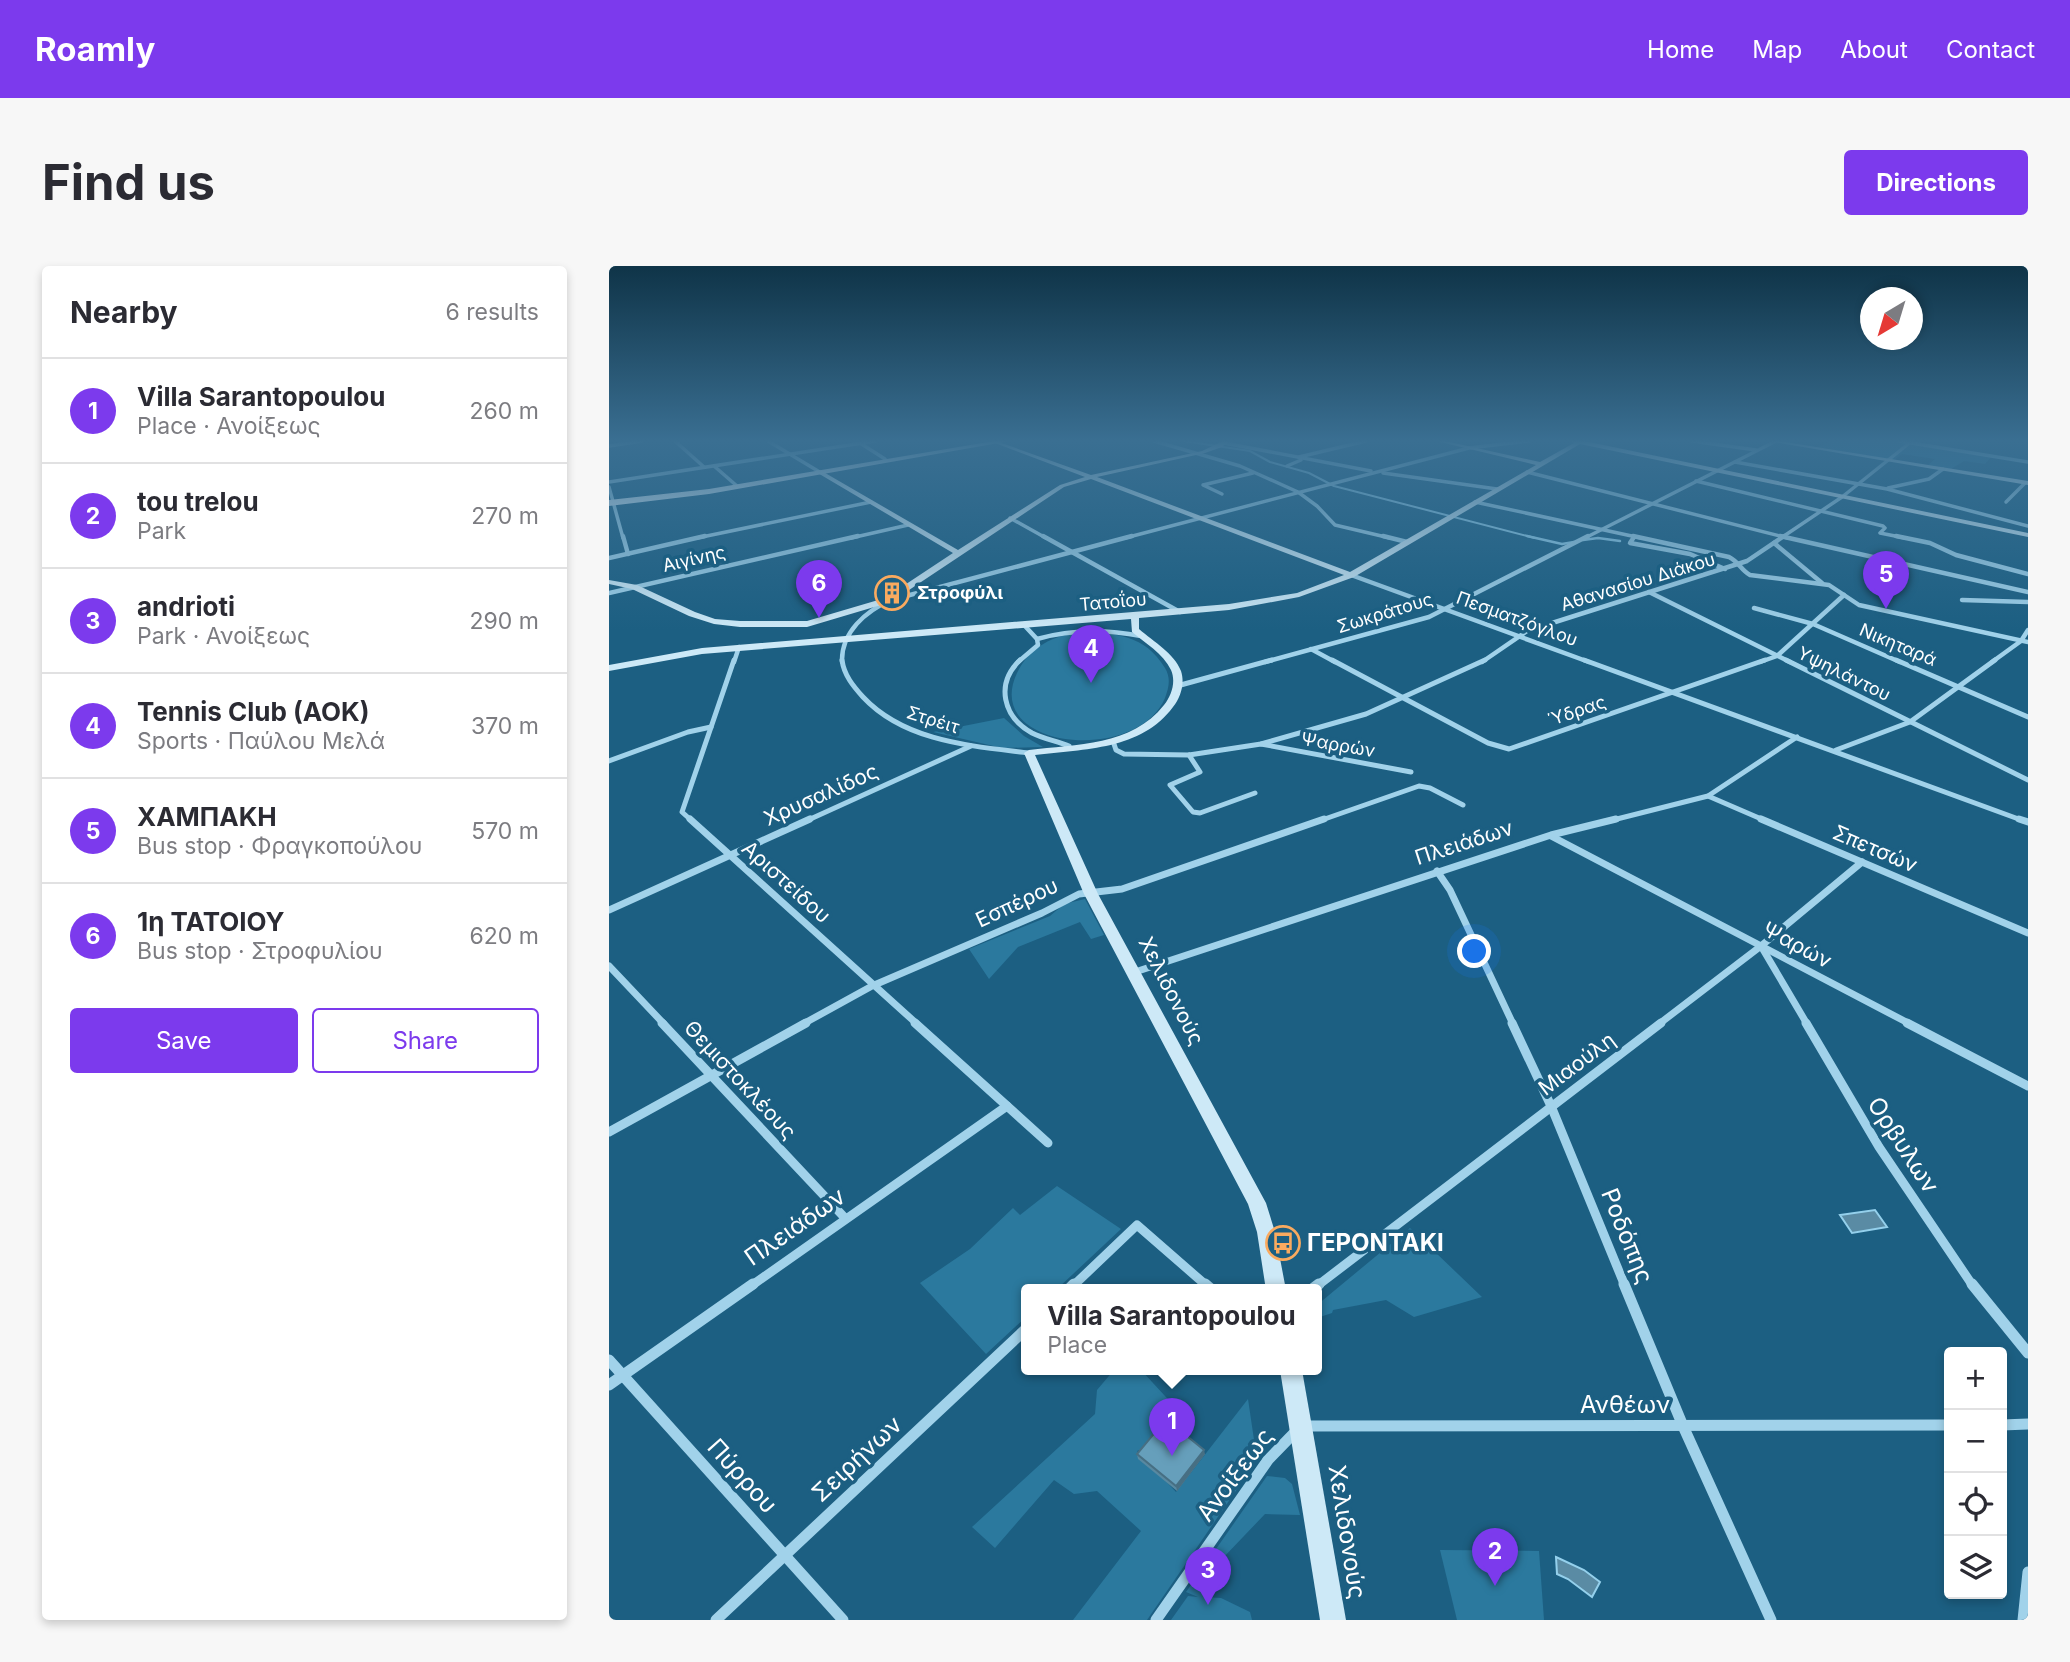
<!DOCTYPE html>
<meta charset="utf-8">
<style>
:root{--surface:#fff;--page:#f7f7f7;--text:#2b2b33;--muted:#7c7c81;--line:#e1e1e2;--accent:#7c3aed}
body{margin:0;font-family:Inter,sans-serif;background:var(--page);color:var(--text)}
.controls{position:absolute;right:21px;bottom:21px;display:grid;overflow:hidden;border-radius:7px;box-shadow:0 4px 10px #0003}
.controls button{width:63px;height:63px;display:grid;place-items:center;padding:0;border:0;border-bottom:2px solid var(--line);background:var(--surface);color:var(--text);font:35px sans-serif}
.compass{position:absolute;left:1251px;top:21px;width:63px;height:63px;border-radius:50%;background:var(--surface);box-shadow:0 4px 10px #0003;rotate:218deg}
.you{position:absolute;left:866px;top:686px;width:24px;height:24px;margin:-18px;border:5px solid #fff;border-radius:50%;background:#1a73e8;box-shadow:0 0 0 10px #1a73e833}
.badge{display:grid;place-items:center;width:46px;height:46px;border-radius:50%;background:var(--accent);color:#fff;font-size:23px;font-weight:700}
.pin{position:absolute;translate:-50% -58px;filter:drop-shadow(0 2px 4px #0008)}
.pin::after{content:'';position:absolute;top:37px;width:24px;height:21px;background:inherit;clip-path:polygon(0 0,100% 0,50% 100%)}
.popup{position:absolute;left:412px;top:1018px;width:301px;height:91px;box-sizing:border-box;display:grid;place-content:center;border-radius:7px;background:var(--surface);filter:drop-shadow(0 2px 5px #0005);font-size:23px;white-space:nowrap;color:var(--muted)}
.popup b{font-size:26px;color:var(--text)}
.popup::after{content:'';position:absolute;left:50%;top:100%;margin-left:-14px;border:14px solid transparent;border-top-color:var(--surface)}
.list{margin:0;padding:0;list-style:none}
h2{display:flex;justify-content:space-between;align-items:center;height:91px;margin:0;padding:0 28px;font-size:30px}
h2 small{font-size:23px;font-weight:400;color:var(--muted)}
.list li{display:grid;grid-template-columns:46px 1fr auto;gap:21px;align-items:center;box-sizing:border-box;height:105px;padding:0 28px;border-top:2px solid var(--line)}
.list b{display:block;font-size:26px;white-space:nowrap}
.list p{margin:0;font-size:23px;white-space:nowrap;color:var(--muted)}
.list em{font-size:23px;font-style:normal;color:var(--muted)}
.actions{display:flex;gap:14px;padding:21px 28px}
.actions a{flex:1;padding:16px 0;border:2px solid var(--accent);border-radius:7px;text-align:center;font-size:24px;color:var(--accent)}
.actions .main{background:var(--accent);color:#fff}
.icon{flex:none;width:38px;height:38px;fill:none;stroke:currentColor;stroke-width:2;stroke-linecap:round;stroke-linejoin:round}
.map{position:relative;flex:none;width:1419px;height:1354px;overflow:hidden;border-radius:7px}
header{display:flex;align-items:center;gap:42px;box-sizing:border-box;height:98px;padding:0 35px;background:var(--accent);color:#fff}
header strong{font-size:33px}
nav{display:flex;gap:38px;margin-inline-start:auto;font-size:24px}
.intro{display:flex;align-items:center;justify-content:space-between;box-sizing:border-box;height:168px;padding:0 42px}
h1{margin:0;font-size:49px}
.button{padding:18px 32px;border-radius:7px;background:var(--accent);color:#fff;font-size:24px;font-weight:700}
main{display:flex;gap:42px;padding:0 42px}
aside{flex:1;background:var(--surface);border-radius:7px;box-shadow:0 4px 10px #0003}
.map>svg:first-child{display:block}
</style>
<header>
<strong>Roamly</strong>
<nav><a>Home</a><a>Map</a><a>About</a><a>Contact</a></nav>
</header>
<div class="intro"><h1>Find us</h1><a class="button">Directions</a></div>
<main>
<aside>
<h2>Nearby<small>6 results</small></h2>
<ul class="list">
<li><span class="badge">1</span><div><b>Villa Sarantopoulou</b><p>Place · Ανοίξεως</p></div><em>260 m</em></li>
<li><span class="badge">2</span><div><b>tou trelou</b><p>Park</p></div><em>270 m</em></li>
<li><span class="badge">3</span><div><b>andrioti</b><p>Park · Ανοίξεως</p></div><em>290 m</em></li>
<li><span class="badge">4</span><div><b>Tennis Club (AOK)</b><p>Sports · Παύλου Μελά</p></div><em>370 m</em></li>
<li><span class="badge">5</span><div><b>ΧΑΜΠΑΚΗ</b><p>Bus stop · Φραγκοπούλου</p></div><em>570 m</em></li>
<li><span class="badge">6</span><div><b>1η ΤΑΤΟΙΟΥ</b><p>Bus stop · Στροφυλίου</p></div><em>620 m</em></li>
</ul>
<div class="actions"><a class="main">Save</a><a>Share</a></div>
</aside>
<div class="map">
<svg width="1419" height="1354" viewBox="0 0 1419 1354">
<rect width="100%" height="100%" fill="#1c5f82"/>
<g fill="#2b799e">
<path d="M1223,175H1285L1382,191L1376,198L1355,195L1342,203L1319,199L1326,193L1293,188L1285,194L1209,181Z"/>
<path d="M472,366C508,368 535,368 556,402C562,412 560,421 556,432C528,499 372,483 408,407C421,380 444,370 472,366Z"/>
<path d="M395,452L415,470L434,481L393,482L324,466Z"/>
<path d="M476,633L495,669L482,673L471,656L409,681L380,713L360,683L441,650L455,638Z"/>
<path d="M448,920L512,963L447,1024H418V1050L377,1088L311,1017L361,983L404,942L411,949Z"/>
<path d="M801,962L873,1031L805,1051L777,1034L724,1044L723,1047L711,1051L708,1061V1039Z"/>
<path d="M505,1104H532L568,1143L557,1175L528,1185L567,1226L639,1133L648,1194L538,1354H464L532,1265L488,1225L465,1228L445,1214L386,1282L363,1261L486,1148L488,1124Z"/>
<path d="M658,1210L676,1212L683,1218L691,1249L656,1248L613,1293L594,1331L612,1332L641,1346L643,1354H562L579,1330L589,1331L577,1326Z"/>
<path d="M831,1284L930,1285L935,1354H848Z"/>
</g>
<g fill="#5a8ba4" stroke="#94d0ec" stroke-width="2">
<path d="M1266,944L1278,961L1243,967L1231,949Z"/>
<path d="M947,1291L975,1304L991,1316L983,1331L959,1313L948,1308Z"/>
</g>
<g fill="none" stroke-linecap="round" stroke-linejoin="round">
<path stroke="#94d0ec" stroke-width="2" d="M575,175L641,185L661,196L700,207L725,220L926,272"/>
<g stroke="#94d0ec" stroke-width="2.5">
<path d="M918,270L953,278L965,276"/>
<path d="M974,274L989,272L1011,275"/>
</g>
<g stroke="#a1d2ea" stroke-width="3.5">
<path d="M66,175L95,201"/>
<path d="M159,175L209,205"/>
<path d="M545,175L631,200L689,226L708,240L726,259L781,272"/>
<path d="M1083,175L1147,184"/>
<path d="M1290,175L1419,196"/>
<path d="M251,177L276,193"/>
<path d="M615,177L762,205"/>
<path d="M0,180L33,175"/>
<path d="M690,191L757,175"/>
<path d="M1126,196L1278,223L1419,260"/>
<path d="M105,200L128,220"/>
<path d="M678,200L692,194"/>
<path d="M918,206L1179,272"/>
<path d="M774,207L888,223"/>
<path d="M1087,215L1274,260L1276,262L1271,267L1296,272"/>
<path d="M0,216L266,175"/>
<path d="M0,221L14,272"/>
<path d="M1279,222L1320,213L1334,203"/>
<path d="M613,228L594,219L644,207"/>
<path d="M866,236L1032,272"/>
<path d="M1397,236L1416,217"/>
<path d="M401,252L437,272"/>
<path d="M88,272L262,236"/>
<path d="M242,272L299,259"/>
<path d="M516,272L860,182L920,175"/>
<path d="M976,272L1167,175"/>
<path d="M1172,272L1233,231L1303,175"/>
</g>
<g stroke="#a1d2ea" stroke-width="4.5">
<path d="M14,270L19,288"/>
<path d="M434,270L571,346"/>
<path d="M774,270L798,276"/>
<path d="M1024,270L1120,291C1130,296 1132,304 1141,309L1220,319L1250,339L1419,376"/>
<path d="M1171,270L1419,326"/>
<path d="M1287,270L1321,277L1347,289L1419,308"/>
<path d="M1025,271L1021,277L1081,288L1116,303"/>
<path d="M1165,277L1213,317"/>
<path d="M0,292L96,270"/>
<path d="M742,309L980,396"/>
<path d="M1040,326L1181,396"/>
<path d="M0,327L249,270"/>
<path d="M1353,334L1419,336"/>
<path d="M1145,342L1204,358L1291,396"/>
<path d="M428,373C463,363 496,363 532,370"/>
<path d="M702,383L726,396"/>
<path d="M125,396L130,381"/>
<path d="M233,396C232,366 257,345 282,334L523,270"/>
<path d="M409,396L429,379L428,373L415,359"/>
<path d="M656,396L820,351L979,270"/>
<path d="M873,396L918,365L1138,295L1175,270"/>
<path d="M1151,396L1168,390L1235,329"/>
<path d="M1383,396L1412,375L1419,364"/>
</g>
<g stroke="#a1d2ea" stroke-width="5">
<path d="M233,394C235,409 244,420 254,431C296,476 363,480 420,487"/>
<path d="M411,394C386,418 394,451 423,467C435,473 448,475 460,480"/>
<path d="M723,394L879,477L900,483L1156,394"/>
<path d="M975,394L1415,555"/>
<path d="M1177,394L1419,514"/>
<path d="M1287,394L1419,451"/>
<path d="M568,420L663,394"/>
<path d="M504,475L507,484L515,488L580,489L652,478L757,448L876,394"/>
<path d="M652,478L802,506"/>
<path d="M1227,484L1301,456L1386,394"/>
<path d="M580,489L591,506L561,519L584,546L591,547L646,527"/>
<path d="M0,495L79,466L102,461"/>
<path d="M1099,530L1157,555"/>
<path d="M83,555L73,546L125,394"/>
<path d="M197,555L362,480"/>
<path d="M710,555L810,520L821,522L854,539"/>
<path d="M1000,555L1099,530L1188,471"/>
</g>
<g stroke="#a1d2ea" stroke-width="7">
<path d="M81,553L308,758"/>
<path d="M1152,553L1419,667"/>
<path d="M1410,553L1419,556"/>
<path d="M942,570L1301,758"/>
<path d="M828,605L841,624L904,758"/>
<path d="M0,644L201,553"/>
<path d="M1152,680L1198,758"/>
<path d="M0,700L55,758"/>
<path d="M526,706L942,569L1007,553"/>
<path d="M194,758L263,720L433,647L470,628L513,623L715,553"/>
<path d="M1050,758L1152,680L1253,596"/>
</g>
<g stroke="#a1d2ea" stroke-width="9">
<path d="M53,757L236,952"/>
<path d="M306,757L439,877"/>
<path d="M903,757L942,840L1016,1020"/>
<path d="M1197,757L1270,881L1364,1020"/>
<path d="M1298,757L1419,820"/>
<path d="M0,866L197,757"/>
<path d="M142,1020L398,840"/>
<path d="M464,1020L528,959L598,1020"/>
<path d="M708,1020L1052,757"/>
</g>
<g stroke="#a1d2ea" stroke-width="11">
<path d="M596,1018L603,1024"/>
<path d="M1015,1018L1074,1160L1162,1354"/>
<path d="M1363,1018L1419,1087"/>
<path d="M459,1024L465,1018"/>
<path d="M702,1024L710,1018"/>
<path d="M0,1094L234,1354"/>
<path d="M0,1119L144,1018"/>
<path d="M1393,1159L1419,1158"/>
<path d="M107,1354L418,1062"/>
<path d="M547,1354L659,1194L692,1160L1340,1159"/>
<path d="M1414,1354L1419,1306"/>
</g>
<g fill="#cde9f7" fill-rule="evenodd">
<path d="M387,175L482,209L593,185L614,175H620L613,181L596,187L488,211L741,306L927,199L827,175H836L931,196L965,177L961,175H975L1419,267V271L971,178L745,311L690,331L620,344L530,352V363C545,376 565,387 572,405C576,417 572,431 564,441C532,484 476,483 426,489L489,628L657,937L666,966L677,1024H657L648,966L639,938L475,628L415,487L420,484C467,478 523,480 555,439C563,429 567,415 562,404C554,387 536,377 523,366L522,353L93,388L0,405V399L93,382L620,338L688,327L735,309L482,213L455,221L282,336L198,361H131L105,358L80,350L23,323L0,318V314L28,319L86,346L106,353L131,355H198L276,332L344,287L207,206V204H211L349,284L451,219L476,211L386,177Z"/>
<path d="M1159,175H1170L1419,215V219Z"/>
<path d="M671,1104H693L737,1354H711Z"/>
</g>
<path fill="#e5f4fe" fill-rule="evenodd" d="M385,175H401L100,228L0,240V234L100,223Z"/>
</g>
<path fill="#5889a1" d="M528,1188H596L568,1225L529,1193Z"/>
<path fill="#476f83" d="M595,1184L596,1188L568,1225L567,1220Z"/>
<path fill="#669fbb" stroke="#476f83" stroke-width="2" d="M557,1153L595,1184L567,1220L528,1188Z"/>
<linearGradient id="sky" x2="0" y2="1"><stop stop-color="#0f3448"/><stop offset="0.48" stop-color="#3a6f92"/><stop offset="1" stop-color="#3a6f92" stop-opacity="0"/></linearGradient>
<rect width="1419" height="364" fill="url(#sky)"/>
<defs>
<g id="building-ring" transform="scale(1.75)"><circle r="9.5" fill="#1c5f82" stroke="#faaa5f" stroke-width="1.5"/><path d="M-4-6H4V6H1V3H-1V6H-4ZM-2.5-4.3h1.7v1.8h-1.7ZM.8-4.3h1.7v1.8H.8ZM-2.5-1h1.7V.8h-1.7ZM.8-1h1.7V.8H.8Z" fill="#faaa5f"/></g>
<g id="bus-ring" transform="scale(1.75)"><circle r="9.5" fill="#1c5f82" stroke="#faaa5f" stroke-width="1.5"/><path d="M-5-6H5V4H4V6H2V4H-2V6H-4V4H-5ZM-3.5-4V0h7V-4ZM-3.5 1.2v1.5H-2V1.2ZM2 1.2v1.5H3.5V1.2Z" fill="#faaa5f"/></g>
</defs>
<g fill-rule="evenodd">
<use href="#building-ring" x="283" y="327"/>
<use href="#bus-ring" x="674" y="977"/>
</g>
<g text-anchor="middle" stroke-width="7" stroke-linejoin="round" paint-order="stroke">
<g font-size="18" fill="#fff" stroke="#1c5f82">
<text transform="translate(85 293) rotate(-13)" y="6">Αιγίνης</text>
<text transform="translate(1029 316) rotate(-17)" y="6">Αθανασίου Διάκου</text>
<text transform="translate(504 336) rotate(-5)" y="6">Τατοΐου</text>
<text transform="translate(776 347) rotate(-17)" y="6">Σωκράτους</text>
<text transform="translate(908 353) rotate(20)" y="6">Πεσματζόγλου</text>
<text transform="translate(1289 379) rotate(23)" y="6">Νικηταρά</text>
<text transform="translate(1235 408) rotate(26)" y="6">Υψηλάντου</text>
<text transform="translate(968 445) rotate(-19)" y="6">Ύδρας</text>
<text transform="translate(324 454) rotate(17)" y="6">Στρέιτ</text>
<text transform="translate(729 479) rotate(10)" y="6">Ψαρρών</text>
</g>
<g font-size="18" font-weight="bold" fill="#fff" stroke="#1c5f82" text-anchor="start">
<text x="308" y="333">Στροφύλι</text>
</g>
<g font-size="21" fill="#fff" stroke="#1c5f82">
<text transform="translate(212 529) rotate(-24)" y="7">Χρυσαλίδος</text>
<text transform="translate(855 577) rotate(-18)" y="7">Πλειάδων</text>
<text transform="translate(1266 583) rotate(23)" y="7">Σπετσών</text>
<text transform="translate(177 616) rotate(42)" y="7">Αριστείδου</text>
<text transform="translate(408 637) rotate(-25)" y="7">Εσπέρου</text>
<text transform="translate(1188 679) rotate(28)" y="7">Ψαρών</text>
<text transform="translate(562 725) rotate(63)" y="7">Χελιδονούς</text>
<text transform="translate(968 798) rotate(-37)" y="7">Μιαούλη</text>
<text transform="translate(131 814) rotate(47)" y="7">Θεμιστοκλέους</text>
</g>
<g font-size="24" fill="#fff" stroke="#1c5f82">
<text transform="translate(1294 879) rotate(57)" y="8">Ορβυλων</text>
<text transform="translate(186 961) rotate(-35)" y="8">Πλειάδων</text>
<text transform="translate(1018 970) rotate(68)" y="8">Ροδόπης</text>
<text x="1016" y="1147">Ανθέων</text>
<text transform="translate(248 1193) rotate(-43)" y="8">Σειρήνων</text>
<text transform="translate(626 1209) rotate(-53)" y="8">Ανοίξεως</text>
<text transform="translate(133 1210) rotate(48)" y="8">Πύρρου</text>
<text transform="translate(738 1266) rotate(81)" y="8">Χελιδονούς</text>
</g>
<g font-size="24" font-weight="bold" fill="#fff" stroke="#1c5f82" text-anchor="start">
<text x="698" y="985">ΓΕΡΟΝΤΑΚΙ</text>
</g>
</g>
</svg>
<div class="controls">
<button>+</button>
<button>−</button>
<button><svg class="icon" aria-label="locate" viewBox="0 0 24 24"><circle cx="12" cy="12" r="6"/><path d="M12 2v4M12 18v4M2 12h4M18 12h4"/></svg></button>
<button><svg class="icon" aria-label="layers" viewBox="0 0 24 24"><path d="M12 4l9 5-9 5-9-5zM3 14l9 5 9-5"/></svg></button>
</div>
<svg class="compass" viewBox="-18 -18 36 36"><path d="M0-13l5 13h-10z" fill="#e53935"/><path d="M0 13l5-13h-10z" fill="#7c7c81"/></svg>
<div class="you"></div>
<div class="pin badge" style="left:563px;top:1190px">1</div>
<div class="popup"><b>Villa Sarantopoulou</b>Place</div>
<div class="pin badge" style="left:886px;top:1320px">2</div>
<div class="pin badge" style="left:599px;top:1339px">3</div>
<div class="pin badge" style="left:482px;top:417px">4</div>
<div class="pin badge" style="left:1277px;top:343px">5</div>
<div class="pin badge" style="left:210px;top:352px">6</div>
</div>
</main>
